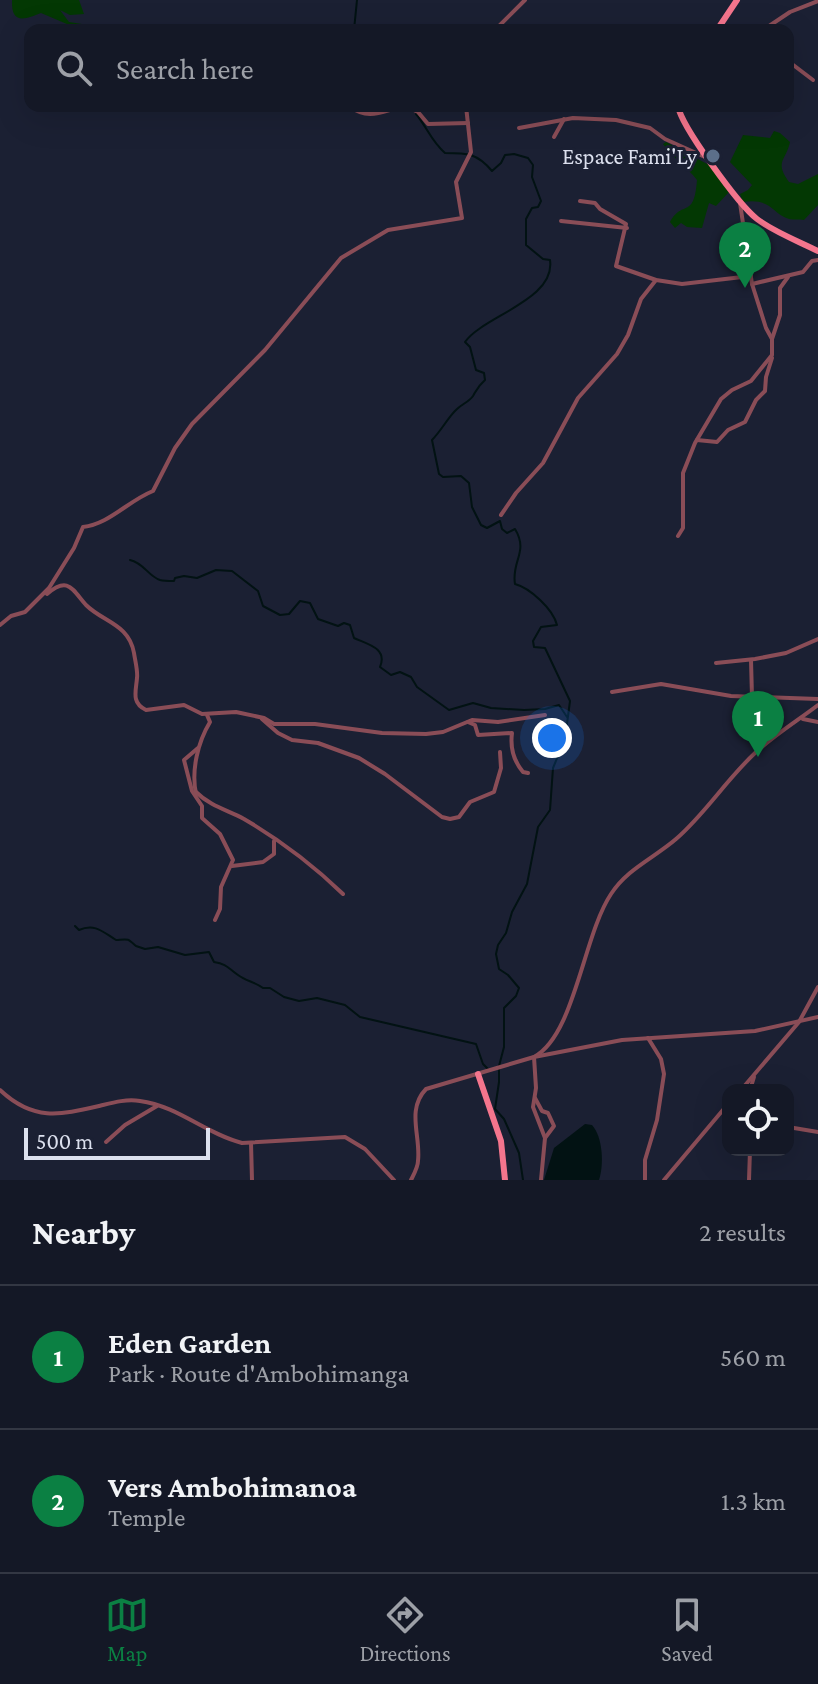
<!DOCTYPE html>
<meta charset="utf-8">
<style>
:root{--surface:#141826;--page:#1d212e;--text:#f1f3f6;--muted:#9da0a7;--line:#333743;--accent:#0b8043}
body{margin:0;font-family:"Crimson Pro",serif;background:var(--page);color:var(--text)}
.controls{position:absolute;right:24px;bottom:24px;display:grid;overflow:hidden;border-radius:16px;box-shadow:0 8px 32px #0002}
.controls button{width:72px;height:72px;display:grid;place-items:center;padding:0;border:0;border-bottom:2px solid var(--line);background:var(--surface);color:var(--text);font:40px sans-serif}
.scale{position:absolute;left:24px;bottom:20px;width:186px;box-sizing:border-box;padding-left:8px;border:4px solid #dce0ee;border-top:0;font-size:22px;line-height:28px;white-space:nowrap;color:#dce0ee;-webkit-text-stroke:6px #1b2033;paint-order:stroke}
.you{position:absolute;left:552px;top:738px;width:28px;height:28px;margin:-20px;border:6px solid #fff;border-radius:50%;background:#1a73e8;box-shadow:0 0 0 12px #1a73e833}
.badge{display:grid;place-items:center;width:52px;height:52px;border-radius:50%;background:var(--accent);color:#fff;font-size:26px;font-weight:700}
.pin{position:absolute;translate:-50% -66px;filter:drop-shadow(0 2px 4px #0008)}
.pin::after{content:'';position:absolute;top:42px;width:28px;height:24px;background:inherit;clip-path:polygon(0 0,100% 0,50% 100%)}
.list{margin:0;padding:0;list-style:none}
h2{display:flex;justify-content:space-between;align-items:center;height:104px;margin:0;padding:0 32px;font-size:34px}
h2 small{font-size:26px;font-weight:400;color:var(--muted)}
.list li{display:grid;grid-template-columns:52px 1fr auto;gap:24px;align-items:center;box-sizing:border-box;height:144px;padding:0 32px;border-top:2px solid var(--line)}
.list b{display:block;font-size:30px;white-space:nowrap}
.list p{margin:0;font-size:26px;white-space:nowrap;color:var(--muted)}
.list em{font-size:26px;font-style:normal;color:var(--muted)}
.icon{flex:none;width:44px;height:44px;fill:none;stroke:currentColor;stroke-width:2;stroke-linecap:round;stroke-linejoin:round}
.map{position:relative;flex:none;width:818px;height:1180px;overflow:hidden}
.search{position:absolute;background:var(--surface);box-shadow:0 8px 32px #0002;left:24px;right:24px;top:24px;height:88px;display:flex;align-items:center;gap:20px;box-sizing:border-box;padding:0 28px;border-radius:16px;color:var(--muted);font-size:30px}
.sheet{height:392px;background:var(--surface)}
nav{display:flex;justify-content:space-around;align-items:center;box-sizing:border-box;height:112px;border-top:2px solid var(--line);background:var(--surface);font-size:22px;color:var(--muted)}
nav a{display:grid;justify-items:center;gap:4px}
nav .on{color:var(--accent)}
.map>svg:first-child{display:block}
</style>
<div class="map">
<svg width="818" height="1180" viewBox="0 0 818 1180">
<rect width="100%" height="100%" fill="#1b2033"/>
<g fill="#033803">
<path d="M12,0H79L84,14L70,15L60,10L69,22L82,24L81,30L41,13C24,20 11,24 12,0Z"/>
<path d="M774,131L780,133L790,142C786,161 774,161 789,182L798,184L818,174V205L804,220C799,219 794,220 789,219C771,213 772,198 743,202L740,194L748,190L752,185L730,162L743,135L770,138Z"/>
<path d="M666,142L709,165L729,192L716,206L709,203L702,228L687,227L681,223L675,228L670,222C683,199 694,220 697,180C687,167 674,159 663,144Z"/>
</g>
<path fill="#021213" d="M585,1124L592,1125C603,1137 604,1165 599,1180H544L554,1148Z"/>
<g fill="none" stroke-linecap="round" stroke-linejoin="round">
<g stroke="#021213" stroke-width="2">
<path d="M354,30L357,0"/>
<path d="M416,114C427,127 431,141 445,153C467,153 477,153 492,171L501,163L505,155L514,154L528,158L533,165L532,177L541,201L538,207L532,208L526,219V245L543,259L550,260C556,300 483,316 465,342L470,347L476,370L484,373L485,380C478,386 477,389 473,396C469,402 462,404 457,409C448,417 442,430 432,440L439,474L443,477L461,476L469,483L472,507L481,525L487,528L500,521L502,529L507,533L515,529C529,552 511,561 515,584C530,588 553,609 557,625L541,627L533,641L534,647L545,648L570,701L565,739L553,768L550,810L538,827L527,884L512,912L506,933L498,945L496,954L499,969L508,975L519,988L516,996L504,1008V1047L499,1066V1082L495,1109L504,1119L519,1153L523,1180"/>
<path d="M130,560C144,563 148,576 160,580C164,581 169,581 174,581L175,578L184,576L197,578L216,570L232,571L258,591L263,606L280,615L289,614L300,601L310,603L318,619L338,626L344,623L350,625L354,638C367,644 388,648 380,667L391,675L400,672L411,677L417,687L449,710L473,703L491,708L524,710L545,709L559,705L567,717"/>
<path d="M75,926L79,930C95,923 103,932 116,940C129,939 127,938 136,946L145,949L158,947L185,955L209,952L214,962C227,964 228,968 238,975C246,981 255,982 263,988H270L284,997L299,1001L317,998L345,1005L360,1017L476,1044L483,1064L488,1069"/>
</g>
<g stroke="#8a4d57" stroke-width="4">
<path d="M495,30L525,0"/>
<path d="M763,30L790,12L818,1"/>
<path d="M788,61L813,80"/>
<path d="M348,106C371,121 381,111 405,106L418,112L428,124L468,123"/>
<path d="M519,128L573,118L616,120L650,128L665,139L705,157"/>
<path d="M554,137L564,119"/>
<path d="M580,201L595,203L600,209L626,224L616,266L656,280L682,284L751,276"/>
<path d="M561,221L627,228"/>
<path d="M752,284L803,272L812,261L818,260"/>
<path d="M772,339L780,315V288L788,277"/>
<path d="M697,440L717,442L728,430L745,422L756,400L765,391L766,377L772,358"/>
<path d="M501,515L516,493L543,463L578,398L617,354L628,335L641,299L656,280"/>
<path d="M678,536L683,528V473L695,443L721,399L732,390L751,381L772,355V339L766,328L752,284L740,203"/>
<path d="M47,594C68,576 72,589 86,605C103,622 129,624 134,653C135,660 138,671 137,678C136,691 131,703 146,710L184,705L202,714L236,712L264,718L274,724H315L382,733L426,734L443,732L472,720L498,722L545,715"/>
<path d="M0,625L11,616L25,612L49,588L74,548L83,527C109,524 128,501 153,491L175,448L192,424L265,350L341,258L388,230L462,218L456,182L471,152L466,106"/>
<path d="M751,660L752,697"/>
<path d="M716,663L755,659L786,653L818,639"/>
<path d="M612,692L661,684L731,696L818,699"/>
<path d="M262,719L278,733L292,740L318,743L359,758L385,774L442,817L450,819L459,817L470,802L494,792L501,768L500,752"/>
<path d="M803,719L818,722"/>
<path d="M468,722L475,725L478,735L512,733C510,748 513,760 523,772L528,773"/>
<path d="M198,748L184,760L192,791L202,806V818L220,834L233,860L221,887L220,909L215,920"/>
<path d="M196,792C210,806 227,810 244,819C280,840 313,865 343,894"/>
<path d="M196,794C191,770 198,742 210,722L207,715"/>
<path d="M232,866L263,862L274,854V841"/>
<path d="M0,1090C34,1122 60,1115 103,1105C115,1102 127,1099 140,1101C178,1106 206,1134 242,1143L345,1137L365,1149L394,1180"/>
<path d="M741,1090L799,1022L818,987"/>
<path d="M750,1090L754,1077"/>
<path d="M535,1098L542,1111L548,1113L554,1126L545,1138"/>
<path d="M788,1127L818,1132"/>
<path d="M106,1142L125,1125L157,1106"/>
<path d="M251,1143L252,1180"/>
<path d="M411,1180C414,1174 418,1167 418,1161C421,1136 406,1110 426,1089L534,1057C575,1035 583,936 611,894C627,869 654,858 676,839C705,814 726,780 755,753C774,735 797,721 818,705"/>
<path d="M541,1180L545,1138L533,1107L536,1088L534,1057L622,1040L755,1031L818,1017"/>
<path d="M645,1180V1160L657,1120L664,1074L661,1059L648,1038"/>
<path d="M664,1180L728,1104"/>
<path d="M749,1180L750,1150"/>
</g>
<g stroke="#f4758d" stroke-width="6">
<path d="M717,30L737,0"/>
<path d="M678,106C681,126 739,205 757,219C774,232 798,241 818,251"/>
<path d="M478,1074L501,1141L505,1180"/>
</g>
</g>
<circle fill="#5c6f8a" stroke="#1b2033" stroke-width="3" cx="713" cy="156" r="8"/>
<g text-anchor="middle" stroke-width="6" stroke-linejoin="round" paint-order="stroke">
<g font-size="22" fill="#dce0ee" stroke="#1b2033" text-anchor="end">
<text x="697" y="164">Espace Fami'Ly</text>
</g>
</g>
</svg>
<div class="controls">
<button><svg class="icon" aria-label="locate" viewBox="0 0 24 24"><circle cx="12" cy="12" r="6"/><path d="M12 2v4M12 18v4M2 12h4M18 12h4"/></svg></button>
</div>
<div class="scale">500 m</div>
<div class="you"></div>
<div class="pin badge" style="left:758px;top:757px">1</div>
<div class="pin badge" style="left:745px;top:288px">2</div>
<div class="search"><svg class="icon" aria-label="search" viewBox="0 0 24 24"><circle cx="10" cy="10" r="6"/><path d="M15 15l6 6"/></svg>Search here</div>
</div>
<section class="sheet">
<h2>Nearby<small>2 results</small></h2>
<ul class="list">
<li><span class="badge">1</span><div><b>Eden Garden</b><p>Park · Route d'Ambohimanga</p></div><em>560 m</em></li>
<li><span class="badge">2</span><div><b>Vers Ambohimanoa</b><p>Temple</p></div><em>1.3 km</em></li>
</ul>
</section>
<nav>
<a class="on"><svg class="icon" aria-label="map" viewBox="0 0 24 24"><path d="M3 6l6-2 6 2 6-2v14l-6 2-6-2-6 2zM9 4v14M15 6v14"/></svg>Map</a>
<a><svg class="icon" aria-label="directions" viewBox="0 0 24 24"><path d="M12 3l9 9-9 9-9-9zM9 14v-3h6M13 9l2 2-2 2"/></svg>Directions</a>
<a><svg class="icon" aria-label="saved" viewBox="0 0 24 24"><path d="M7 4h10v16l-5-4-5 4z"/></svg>Saved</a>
</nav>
